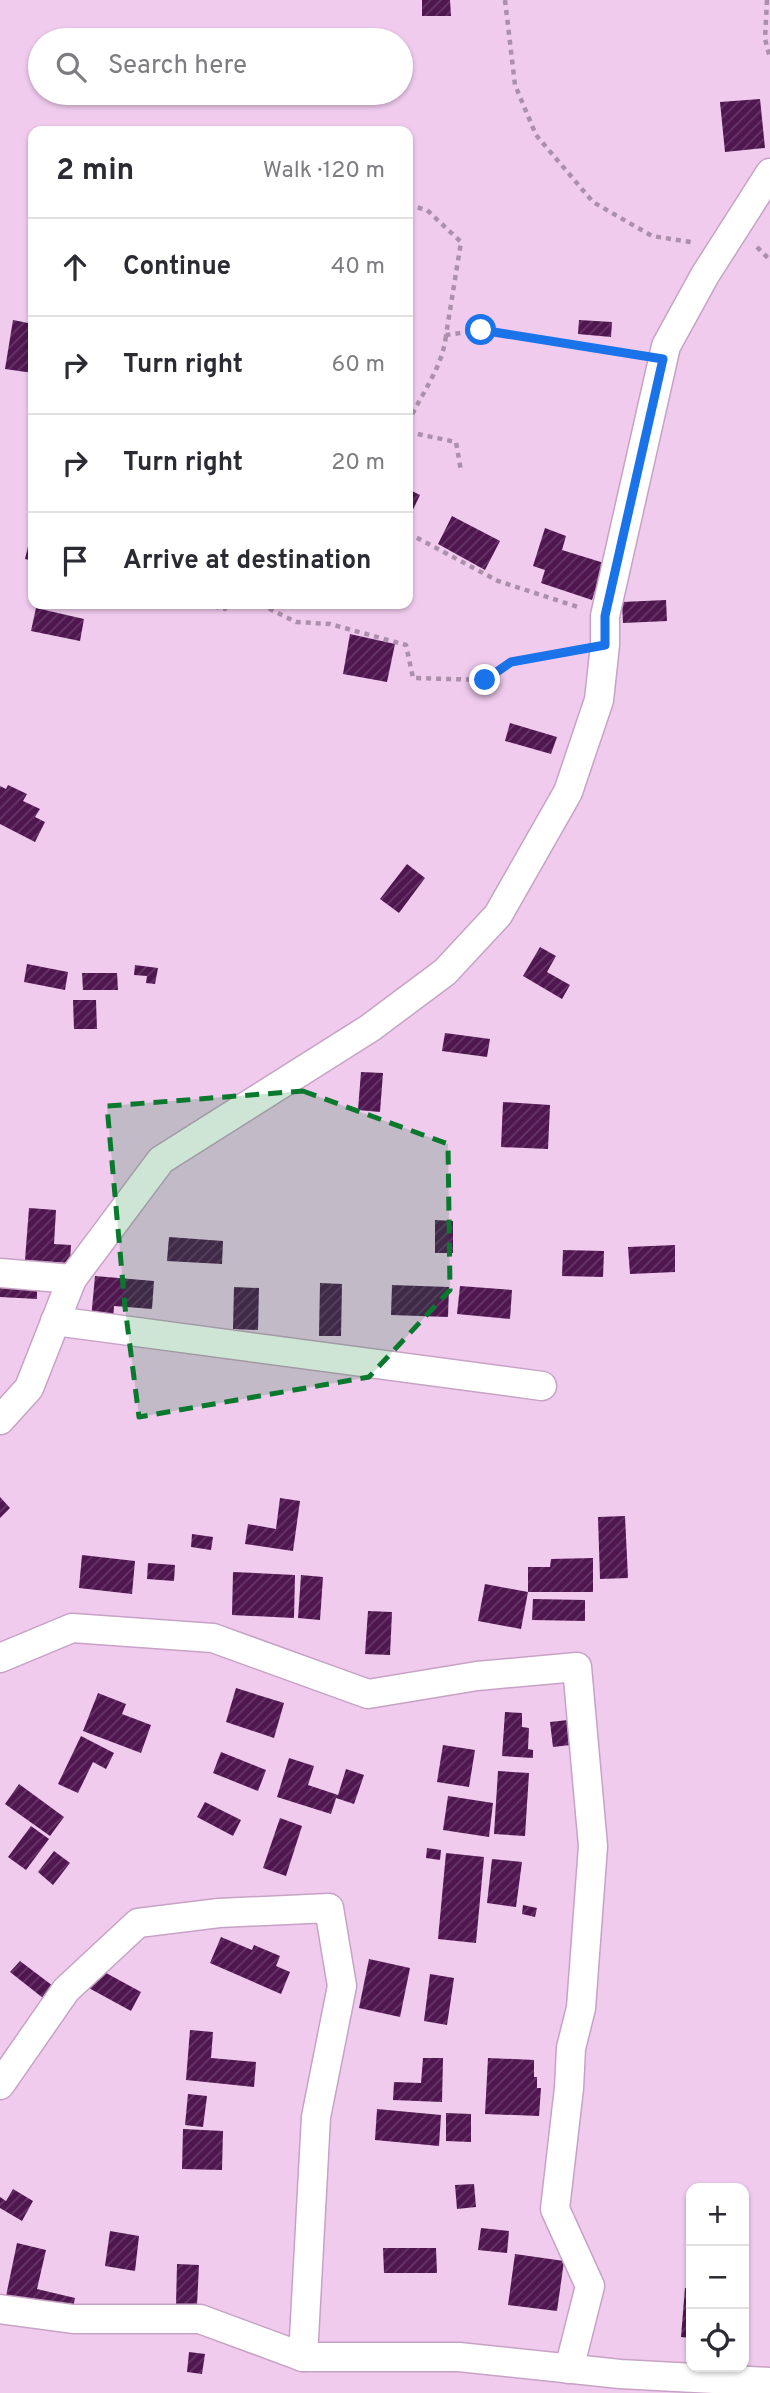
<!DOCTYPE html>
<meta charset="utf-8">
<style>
:root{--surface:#fff;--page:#f2f2f3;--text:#2b2b33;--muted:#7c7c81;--line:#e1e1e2}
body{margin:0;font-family:Overpass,sans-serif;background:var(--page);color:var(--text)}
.controls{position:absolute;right:21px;bottom:21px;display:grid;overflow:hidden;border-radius:14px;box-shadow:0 2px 5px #0004}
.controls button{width:63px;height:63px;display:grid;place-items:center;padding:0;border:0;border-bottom:2px solid var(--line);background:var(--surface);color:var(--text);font:35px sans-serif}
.stop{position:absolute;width:21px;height:21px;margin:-16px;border:5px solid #1a73e8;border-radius:50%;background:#fff}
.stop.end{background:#1a73e8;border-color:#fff;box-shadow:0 2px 7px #0008}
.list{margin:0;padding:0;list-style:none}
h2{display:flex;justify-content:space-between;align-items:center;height:91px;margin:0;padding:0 28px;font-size:30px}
h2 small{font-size:23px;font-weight:400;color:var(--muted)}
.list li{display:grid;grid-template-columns:46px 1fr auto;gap:21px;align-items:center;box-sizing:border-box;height:98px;padding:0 28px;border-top:2px solid var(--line)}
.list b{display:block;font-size:26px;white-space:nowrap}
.list em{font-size:23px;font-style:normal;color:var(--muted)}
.icon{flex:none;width:38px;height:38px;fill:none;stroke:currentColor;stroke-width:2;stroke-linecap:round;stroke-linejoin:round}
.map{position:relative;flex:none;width:770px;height:2393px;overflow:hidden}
.search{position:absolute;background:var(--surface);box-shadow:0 2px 5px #0004;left:28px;top:28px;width:385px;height:77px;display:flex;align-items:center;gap:18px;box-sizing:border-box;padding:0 24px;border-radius:38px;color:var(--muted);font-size:26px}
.panel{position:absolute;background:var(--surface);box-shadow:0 2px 5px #0004;left:28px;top:126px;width:385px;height:483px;border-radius:14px}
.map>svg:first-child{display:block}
</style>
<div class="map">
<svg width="770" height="2393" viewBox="0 0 770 2393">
<defs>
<pattern id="building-hatch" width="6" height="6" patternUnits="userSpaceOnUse" patternTransform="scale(1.75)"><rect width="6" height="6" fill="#4f1650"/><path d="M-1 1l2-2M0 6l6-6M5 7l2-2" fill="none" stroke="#663867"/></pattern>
</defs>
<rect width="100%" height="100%" fill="#f0cbee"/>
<g fill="url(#building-hatch)">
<path d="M422,0H450L451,16H422Z"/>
<path d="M760,99L765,148L725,152L720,102Z"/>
<path d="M13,320L33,324V373L5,369Z"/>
<path d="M579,320L612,322L611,337L578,334Z"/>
<path d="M408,489L420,495L408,520Z"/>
<path d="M452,516L500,541L485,570L438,544Z"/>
<path d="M545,528L566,536L562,550L604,563L592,600L541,583L545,570L533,566Z"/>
<path d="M30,538L33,539V561L25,559Z"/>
<path d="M666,600L667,621L623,623L622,602Z"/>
<path d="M36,608L84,619L80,641L31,631Z"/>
<path d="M350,634L395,644L387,682L343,674Z"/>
<path d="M510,723L557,737L551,754L505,741Z"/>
<path d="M8,785L27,794L23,801L40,809L35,817L45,822L35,842L0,824V786L6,789Z"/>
<path d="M407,864L425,878L399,913L380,899Z"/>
<path d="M540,947L556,956L547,972L570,985L562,999L523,976Z"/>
<path d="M27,964L68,972L65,990L24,982Z"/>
<path d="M135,965L158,968L155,984L146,983L147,976L134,975Z"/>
<path d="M82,973H117L118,990H83Z"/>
<path d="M73,1000H96L97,1029H74Z"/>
<path d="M445,1033L490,1039L487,1057L442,1051Z"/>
<path d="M361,1072L383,1073L380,1112L358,1110Z"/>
<path d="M503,1102L550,1105L548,1149L501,1147Z"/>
<path d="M29,1208L56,1210L54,1244L71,1245L70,1263L25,1260Z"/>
<path d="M435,1220L453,1221V1253H435Z"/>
<path d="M169,1237L223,1241L222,1264L167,1261Z"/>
<path d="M675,1245V1272L630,1274L628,1247Z"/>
<path d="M563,1250L604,1251L603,1277L562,1276Z"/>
<path d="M95,1276L154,1281L152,1309L114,1306L113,1321L91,1319Z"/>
<path d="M0,1280L37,1283V1299L0,1297Z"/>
<path d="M320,1283L342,1284L341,1336H319Z"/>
<path d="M392,1285L449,1287L448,1317L391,1315Z"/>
<path d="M460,1286L512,1290L510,1319L457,1314Z"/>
<path d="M234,1287L259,1288L258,1330L233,1329Z"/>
<path d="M0,1497L10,1508L0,1518Z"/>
<path d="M280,1498L300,1501L293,1551L245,1544L248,1524L276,1529Z"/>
<path d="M625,1516L628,1578L600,1579L598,1517Z"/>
<path d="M192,1534L213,1537L211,1550L191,1547Z"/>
<path d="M82,1555L135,1561L132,1594L79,1588Z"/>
<path d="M593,1558V1592H528V1567H550L551,1559Z"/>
<path d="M148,1563L175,1565L174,1581L147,1579Z"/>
<path d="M233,1572L295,1575L294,1618L232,1615Z"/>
<path d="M301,1575L323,1577L320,1620L298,1618Z"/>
<path d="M485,1584L528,1592L521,1629L478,1621Z"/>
<path d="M533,1599L585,1600V1621L532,1620Z"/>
<path d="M368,1611L392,1612L390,1655L365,1654Z"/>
<path d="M236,1688L284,1703L274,1738L226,1722Z"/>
<path d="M98,1693L126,1704L122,1714L151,1725L141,1753L83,1731Z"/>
<path d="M505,1712L522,1713V1727L529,1728L528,1749L533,1750V1758L502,1756Z"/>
<path d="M577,1719L579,1744L553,1747L550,1722Z"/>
<path d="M81,1736L114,1753L106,1769L93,1762L78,1793L58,1784Z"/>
<path d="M443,1745L475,1750L469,1787L437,1782Z"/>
<path d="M221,1752L266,1770L258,1791L213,1773Z"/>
<path d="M289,1758L314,1766L308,1785L338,1795L346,1769L364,1775L354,1804L336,1798L331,1814L277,1797Z"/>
<path d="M498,1771L529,1773L525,1836L494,1834Z"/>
<path d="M19,1784L64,1817L50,1836L5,1804Z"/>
<path d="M448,1796L493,1803L489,1837L443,1830Z"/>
<path d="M205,1802L241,1820L233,1836L197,1817Z"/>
<path d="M280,1818L302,1826L286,1876L263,1868Z"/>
<path d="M31,1826L49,1839L26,1870L8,1857Z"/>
<path d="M427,1848L441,1850L440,1860L426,1858Z"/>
<path d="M54,1851L70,1863L53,1885L38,1872Z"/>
<path d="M446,1853L484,1857L476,1943L438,1939Z"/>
<path d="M492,1859L522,1862L516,1907L487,1903Z"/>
<path d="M523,1905L537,1908L535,1917L522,1914Z"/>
<path d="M221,1937L252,1950L254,1945L280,1956L276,1966L290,1972L281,1994L210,1963Z"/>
<path d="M369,1959L410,1968L400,2017L359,2008Z"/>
<path d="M20,1961L53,1986L43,1998L10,1972Z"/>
<path d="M97,1968L141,1992L131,2011L87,1987Z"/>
<path d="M430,1974L454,1978L447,2025L424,2021Z"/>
<path d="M190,2030L213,2032L211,2058L256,2062L254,2087L186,2080Z"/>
<path d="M423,2058H443L442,2102L393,2100L394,2082L421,2083Z"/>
<path d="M488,2058L534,2060V2077H537V2088H541L539,2116L485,2114Z"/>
<path d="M188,2094L207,2096L203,2127L185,2125Z"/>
<path d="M377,2109L441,2115L439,2146L375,2140Z"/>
<path d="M446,2113L471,2114V2142L446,2141Z"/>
<path d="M183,2129L223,2131L222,2170L182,2169Z"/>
<path d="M474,2184L476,2207L457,2209L455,2185Z"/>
<path d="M13,2189L33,2201L22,2221L0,2208V2197L6,2201Z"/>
<path d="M481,2228L509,2231L507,2253L478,2250Z"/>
<path d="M110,2231L139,2236L135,2271L105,2266Z"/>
<path d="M17,2243L46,2250L37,2289L75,2298L71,2317L5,2301Z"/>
<path d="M383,2248H436L437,2273H384Z"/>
<path d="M515,2254L564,2261L557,2311L508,2305Z"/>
<path d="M177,2264L199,2265L197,2305L176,2304Z"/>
<path d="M685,2288H691V2338L681,2337Z"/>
<path d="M189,2352L205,2354L202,2374L187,2372Z"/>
</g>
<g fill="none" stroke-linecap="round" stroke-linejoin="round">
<g stroke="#c6a3c4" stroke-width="31">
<g id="street">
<path d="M0,1273L72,1279"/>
<path d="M55,1321L542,1386"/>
<path d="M0,1420L29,1388L72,1279L161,1160L370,1028L445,972L498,915L568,792L599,700L605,645V616L666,346L705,275L770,173"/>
<path d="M0,1658L72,1628L213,1638L368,1694L477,1676L577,1667L593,1846L581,2008L571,2048L569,2088L555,2209L590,2286L569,2369"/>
<path d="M0,2085L66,1990L138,1923L219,1913L329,1908L342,1986L316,2117L303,2357"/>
<path d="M0,2309L73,2319H200L303,2357H459L620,2374L770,2382"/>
</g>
</g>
<g stroke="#ac90ab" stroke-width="4.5" stroke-dasharray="5 5" stroke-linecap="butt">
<path d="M505,0L515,85L536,135L593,202L652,236L691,242"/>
<path d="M767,0L765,39L770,58"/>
<path d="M408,205L427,210L461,242L446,335L481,330L635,354"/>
<path d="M757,247L770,260"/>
<path d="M408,423C421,394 443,367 446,335"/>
<path d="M408,432L456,442L461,471"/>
<path d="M408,533L498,581L578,607"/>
<path d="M204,604L225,609L227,604"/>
<path d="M260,604L296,622L330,624L406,645L413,678L485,680L511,662L573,651"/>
</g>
<use href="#street" stroke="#fff" stroke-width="28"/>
</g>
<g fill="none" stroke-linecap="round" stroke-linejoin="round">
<path stroke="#1a73e8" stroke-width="9" d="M481,330L663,359L605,616V645L511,662L485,680"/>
</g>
<path fill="#0b792d" fill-opacity="0.2" stroke="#0b792d" stroke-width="5" stroke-dasharray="14 9" stroke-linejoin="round" d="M303,1091L448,1144L450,1290L369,1377L139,1417L125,1307L107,1106Z"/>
</svg>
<div class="controls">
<button>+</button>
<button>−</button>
<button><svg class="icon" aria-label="locate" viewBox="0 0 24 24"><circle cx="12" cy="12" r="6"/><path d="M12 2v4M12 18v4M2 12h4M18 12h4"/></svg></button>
</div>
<div class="stop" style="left:481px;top:330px"></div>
<div class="stop end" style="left:485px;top:680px"></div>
<div class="search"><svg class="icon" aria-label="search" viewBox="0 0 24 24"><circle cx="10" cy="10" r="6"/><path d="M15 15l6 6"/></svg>Search here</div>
<section class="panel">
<h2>2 min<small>Walk · 120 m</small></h2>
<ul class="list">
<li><svg class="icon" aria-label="ahead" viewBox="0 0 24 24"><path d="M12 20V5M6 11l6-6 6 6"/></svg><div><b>Continue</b></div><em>40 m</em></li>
<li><svg class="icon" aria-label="right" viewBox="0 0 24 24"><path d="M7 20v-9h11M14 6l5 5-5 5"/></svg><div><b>Turn right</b></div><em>60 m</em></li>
<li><svg class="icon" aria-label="right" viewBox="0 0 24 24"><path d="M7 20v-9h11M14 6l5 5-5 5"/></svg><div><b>Turn right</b></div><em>20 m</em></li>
<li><svg class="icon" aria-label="arrive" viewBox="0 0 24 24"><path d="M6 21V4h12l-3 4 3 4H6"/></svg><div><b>Arrive at destination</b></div></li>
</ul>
</section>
</div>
